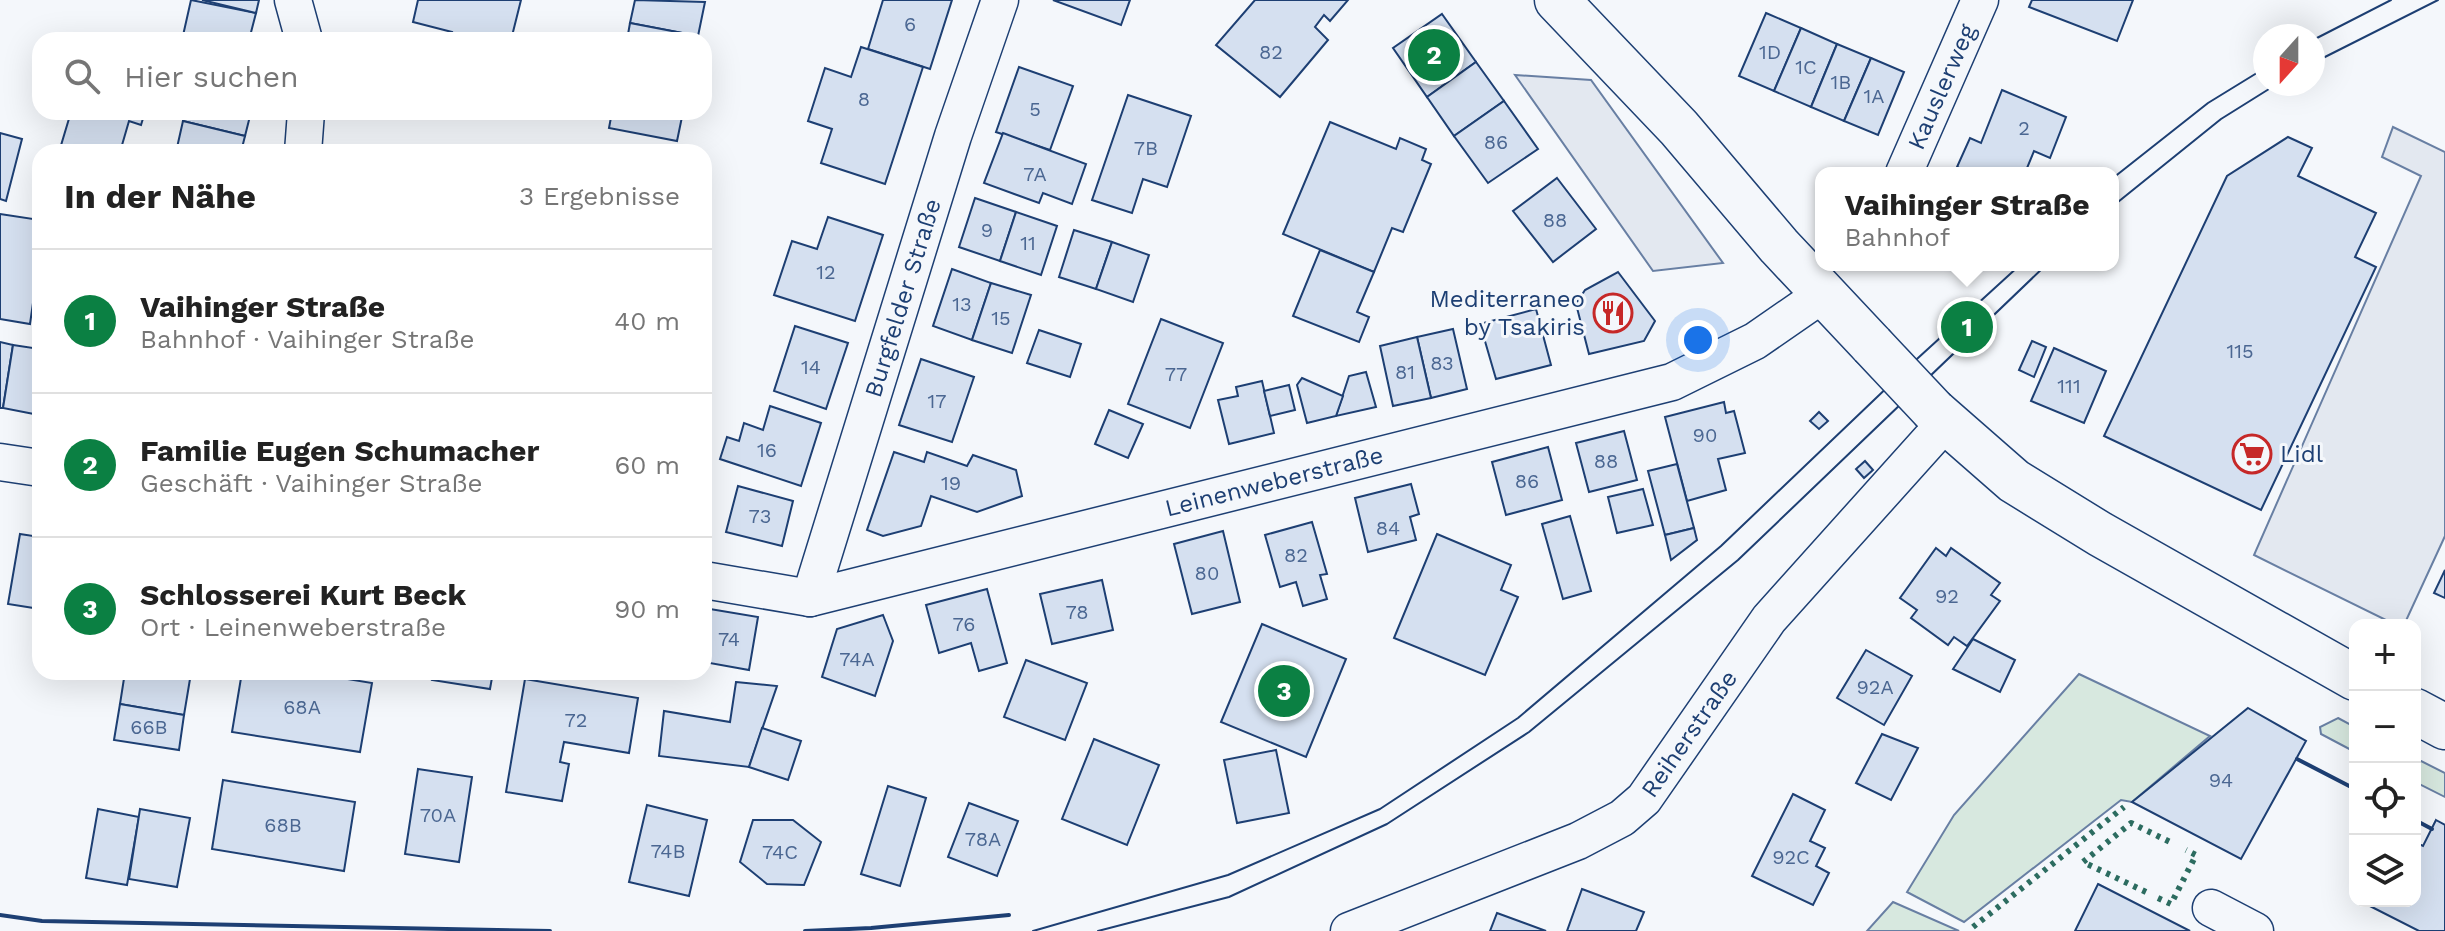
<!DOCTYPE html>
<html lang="de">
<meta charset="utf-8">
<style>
:root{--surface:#fff;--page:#f2f2f2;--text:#222;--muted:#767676;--line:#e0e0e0;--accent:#0b8043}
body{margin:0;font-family:"Work Sans",sans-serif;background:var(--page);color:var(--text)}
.controls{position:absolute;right:24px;bottom:24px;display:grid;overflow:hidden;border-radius:16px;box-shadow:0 8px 32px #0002}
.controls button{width:72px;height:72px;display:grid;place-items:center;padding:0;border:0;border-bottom:2px solid var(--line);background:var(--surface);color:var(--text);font:40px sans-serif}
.compass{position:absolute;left:2253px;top:24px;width:72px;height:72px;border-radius:50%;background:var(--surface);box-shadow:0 8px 32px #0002;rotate:201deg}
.you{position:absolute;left:1698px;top:340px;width:28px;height:28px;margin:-20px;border:6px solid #fff;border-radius:50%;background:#1a73e8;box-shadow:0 0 0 12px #1a73e833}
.badge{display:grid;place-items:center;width:52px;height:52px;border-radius:50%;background:var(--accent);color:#fff;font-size:26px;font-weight:700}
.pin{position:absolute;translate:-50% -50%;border:4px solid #fff;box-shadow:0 2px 8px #0006}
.popup{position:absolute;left:1815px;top:167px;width:304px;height:104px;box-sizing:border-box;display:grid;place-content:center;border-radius:16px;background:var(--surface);filter:drop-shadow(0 2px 6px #0005);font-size:26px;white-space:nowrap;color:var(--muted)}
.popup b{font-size:30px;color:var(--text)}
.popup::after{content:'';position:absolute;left:50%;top:100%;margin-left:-16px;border:16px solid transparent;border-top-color:var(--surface)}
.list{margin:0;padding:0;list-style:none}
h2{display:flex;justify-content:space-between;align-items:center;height:104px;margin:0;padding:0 32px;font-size:34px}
h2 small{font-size:26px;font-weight:400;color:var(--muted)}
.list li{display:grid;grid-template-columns:52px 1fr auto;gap:24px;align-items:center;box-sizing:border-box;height:144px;padding:0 32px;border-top:2px solid var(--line)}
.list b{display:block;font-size:30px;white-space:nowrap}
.list p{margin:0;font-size:26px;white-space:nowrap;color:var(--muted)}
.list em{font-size:26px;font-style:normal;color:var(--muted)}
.icon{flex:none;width:44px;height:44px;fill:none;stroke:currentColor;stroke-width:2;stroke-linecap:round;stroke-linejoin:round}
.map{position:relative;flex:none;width:2445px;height:931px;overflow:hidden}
.search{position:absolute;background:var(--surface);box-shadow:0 8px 32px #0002;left:32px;top:32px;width:680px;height:88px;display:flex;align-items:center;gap:20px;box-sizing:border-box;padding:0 28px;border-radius:24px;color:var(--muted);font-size:30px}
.panel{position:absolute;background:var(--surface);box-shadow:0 8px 32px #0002;left:32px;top:144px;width:680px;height:536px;border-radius:24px}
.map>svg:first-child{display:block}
</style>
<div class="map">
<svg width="2445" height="931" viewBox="0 0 2445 931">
<rect width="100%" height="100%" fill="#f4f7fb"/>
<g fill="#d7e8df" stroke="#687fa3" stroke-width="2">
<path d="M2079,674L2210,736L2132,802L2121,800L1964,922L1907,892L1954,815Z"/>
<path d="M2338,718L2355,727V752L2321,734L2320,727Z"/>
<path d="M2415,758L2445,773V797L2415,782Z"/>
<path d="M1893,902L1959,931H1867Z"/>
</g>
<g fill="#e3e8f0" stroke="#687fa3" stroke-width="2">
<path d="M1515,75L1591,80L1723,263L1653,271Z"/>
<path d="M2393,127L2445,152V536L2404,625H2396L2254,555L2421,176L2382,157Z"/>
</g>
<g fill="#d5e0f0" stroke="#1d3f73" stroke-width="2">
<path d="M191,0L256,13L249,40H182Z"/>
<path d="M202,0H259L256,13Z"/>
<path d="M418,0H521L511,40H494L474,35L473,40H450L452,32L413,22Z"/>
<path d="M635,0L705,2L698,36L630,23Z"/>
<path d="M883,0H952L930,69L868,49Z"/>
<path d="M1053,0H1130L1121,25Z"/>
<path d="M1255,0H1348L1330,21L1324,15L1315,27L1328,40L1280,97L1216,45Z"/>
<path d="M2032,0H2133L2117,41L2029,7Z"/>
<path d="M1766,13L1801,28L1774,91L1739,76Z"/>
<path d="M1442,14L1476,62L1427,97L1393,48Z"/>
<path d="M630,23L698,36L697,40H627Z"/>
<path d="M1801,28L1837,44L1811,107L1774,91Z"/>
<path d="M1837,44L1871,58L1844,121L1811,107Z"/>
<path d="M861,47L923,67L885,184L821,163L832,129L808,121L825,68L851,77Z"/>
<path d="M1871,58L1904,72L1878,135L1844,121Z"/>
<path d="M1476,62L1504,101L1454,136L1427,97Z"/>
<path d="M1019,67L1073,86L1050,150L996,132Z"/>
<path d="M2002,90L2066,117L2050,158L2034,151L2025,173H1971L1957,167L1970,138L1981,143Z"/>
<path d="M1128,95L1191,116L1167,187L1143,179L1132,213L1092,200Z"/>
<path d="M1504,101L1538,149L1488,183L1454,136Z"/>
<path d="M71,112H145L141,125L129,121L120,152H59Z"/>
<path d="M185,112H251L245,136L183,121Z"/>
<path d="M612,112H683L677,141L609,128Z"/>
<path d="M183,121L245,136L241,152H176Z"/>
<path d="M1330,122L1396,149L1400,138L1426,149L1422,160L1431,164L1403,232L1392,228L1374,272L1283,234Z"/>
<path d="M0,133L22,139L6,201L0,199Z"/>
<path d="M1003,133L1086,164L1072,204L1043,193L1039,203L984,183Z"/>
<path d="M2288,137L2312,148L2298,176L2376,213L2355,257L2376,267L2261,510L2104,436L2227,176Z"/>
<path d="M1557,178L1596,229L1553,262L1513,211Z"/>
<path d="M975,198L1016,212L1000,261L959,247Z"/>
<path d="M1016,212L1057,226L1041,275L1000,261Z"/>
<path d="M0,214L40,220V254L30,324L0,319Z"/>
<path d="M828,217L883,235L855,321L774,295L792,241L817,249Z"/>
<path d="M1074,230L1112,242L1096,289L1059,277Z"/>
<path d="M1112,242L1149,255L1133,302L1096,289Z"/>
<path d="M1320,250L1374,272L1357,312L1369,317L1359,342L1293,316Z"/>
<path d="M952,269L991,283L972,340L933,326Z"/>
<path d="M1618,272L1655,321L1644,341L1589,354L1576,304L1585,290Z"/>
<path d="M991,283L1031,295L1012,353L972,340Z"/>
<path d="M1536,309L1551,365L1496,379L1480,324Z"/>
<path d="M1161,319L1223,343L1190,428L1128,404Z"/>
<path d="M795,326L848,343L826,409L774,391Z"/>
<path d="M1453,329L1467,389L1431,398L1417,337Z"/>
<path d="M1039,330L1081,344L1070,377L1027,363Z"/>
<path d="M1417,337L1431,398L1393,406L1380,346Z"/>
<path d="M2032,341L2046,347L2034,377L2019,370Z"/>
<path d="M0,342L13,345L3,408H0Z"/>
<path d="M13,345L40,349L39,415L3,408Z"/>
<path d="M2054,348L2106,371L2084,423L2031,401Z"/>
<path d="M921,359L974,377L952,442L899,425Z"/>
<path d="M1366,372L1376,407L1336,416L1349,376Z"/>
<path d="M1302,378L1343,396L1336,416L1307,423L1297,385Z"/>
<path d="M1262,381L1274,433L1229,444L1218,400L1238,396L1236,387Z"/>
<path d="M1289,385L1295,410L1270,416L1264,391Z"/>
<path d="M1724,402L1726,413L1734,411L1745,453L1718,459L1726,490L1687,501L1665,417Z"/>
<path d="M770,406L821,423L801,486L720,459L727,437L739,441L744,423L763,430Z"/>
<path d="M1109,410L1143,424L1128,458L1095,444Z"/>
<path d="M1819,412L1828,421L1819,429L1810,421Z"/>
<path d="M1624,431L1637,480L1589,492L1576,443Z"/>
<path d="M1548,447L1562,500L1506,515L1492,462Z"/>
<path d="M894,452L924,462L927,452L967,466L973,455L1016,470L1022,496L977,512L931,496L921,526L883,536L867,530Z"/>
<path d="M1865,461L1873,470L1864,478L1856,469Z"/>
<path d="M1677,464L1694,528L1665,535L1648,471Z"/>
<path d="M1411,484L1419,514L1410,517L1416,540L1368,552L1355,498Z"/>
<path d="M738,486L793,501L782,546L726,532Z"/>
<path d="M1643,489L1653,525L1617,533L1608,497Z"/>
<path d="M1570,516L1591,591L1563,599L1542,524Z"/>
<path d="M1312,522L1327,574L1320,575L1327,599L1303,606L1296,582L1280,587L1265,535Z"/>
<path d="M1694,528L1697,540L1671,560L1665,535Z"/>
<path d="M1223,531L1240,602L1192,614L1174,544Z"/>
<path d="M20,534L40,537V609L8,604Z"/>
<path d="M1437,534L1511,565L1501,590L1518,597L1485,675L1394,638Z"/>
<path d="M1936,548L1946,556L1951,548L2000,583L1991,595L2000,601L1967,646L1954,637L1948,645L1911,618L1917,610L1900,598Z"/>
<path d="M2445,570V598L2434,593Z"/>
<path d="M1102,580L1113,630L1052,644L1040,594Z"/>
<path d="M987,589L1007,663L979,671L971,643L939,653L926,605Z"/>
<path d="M704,608L758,617L749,670L704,662Z"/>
<path d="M883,615L893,641L875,696L822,677L837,629Z"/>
<path d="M1262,624L1346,659L1306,757L1221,722Z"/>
<path d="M1973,639L2015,660L2000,692L1953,669Z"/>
<path d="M1866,650L1912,676L1884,725L1837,698Z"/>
<path d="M1026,660L1087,683L1065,740L1004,717Z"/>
<path d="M125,672H147L190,679L184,715L120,704Z"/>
<path d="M242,672H305L372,683L360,752L232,732Z"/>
<path d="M434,672H493L490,689L432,680Z"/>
<path d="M525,679L638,698L629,753L564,742L560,762L569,764L562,801L506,792Z"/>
<path d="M736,682L777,686L749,767L659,756L664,711L730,722Z"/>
<path d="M120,704L184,715L179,750L114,740Z"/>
<path d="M2248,708L2306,741L2241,859L2132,802Z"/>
<path d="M762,728L801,741L788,780L749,767Z"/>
<path d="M1882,734L1918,748L1891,800L1856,783Z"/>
<path d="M1094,739L1159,765L1127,845L1062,819Z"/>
<path d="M1276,750L1289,813L1237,823L1224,760Z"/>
<path d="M418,769L472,777L459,862L405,854Z"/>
<path d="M223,780L355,802L344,871L212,849Z"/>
<path d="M888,786L926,798L900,886L861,874Z"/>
<path d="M1793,794L1825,810L1810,841L1825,848L1816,866L1829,873L1813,905L1752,876Z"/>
<path d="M969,803L1018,821L997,876L948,857Z"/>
<path d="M647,805L707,820L689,896L629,882Z"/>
<path d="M98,809L139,817L127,885L86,878Z"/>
<path d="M140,809L190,818L177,887L129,879Z"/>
<path d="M753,820H793L821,842L804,885L767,884L740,862Z"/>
<path d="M2436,820L2445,825V931H2419L2360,901H2415V842L2423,846Z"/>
<path d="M2098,884L2190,931H2075Z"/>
<path d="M1582,889L1644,912L1636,931H1567Z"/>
<path d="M1497,913L1546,931H1490Z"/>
</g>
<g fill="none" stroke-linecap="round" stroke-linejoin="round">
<g stroke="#1d3f73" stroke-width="39">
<g id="minor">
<path d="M293,0L304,40"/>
<path d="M303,152L306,112"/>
<path id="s1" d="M1904,173L1980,0"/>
<path d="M0,462L40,468"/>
<path id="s2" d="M704,580L810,598L1672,382L1755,341L1823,294"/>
<path id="s3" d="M810,598L953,136L1000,0"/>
<path d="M2211,908L2255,931"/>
<path id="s4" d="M1349,931L1578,841L1622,818L1644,799L1769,619L1945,423"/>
</g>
</g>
<g stroke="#1d3f73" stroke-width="47">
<g id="secondary">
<path d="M1557,0L1679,128L1779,246L1872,345"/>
<path d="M1934,411L2014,481L2100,534L2355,678"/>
<path d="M2415,711L2445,727"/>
</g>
</g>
<use href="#minor" stroke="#f4f7fb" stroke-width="36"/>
<use href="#secondary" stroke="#f4f7fb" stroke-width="44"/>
<g stroke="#1d3f73" stroke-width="2">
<path d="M2313,40L2391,0"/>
<path d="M2313,63L2438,0"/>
<path d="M2113,178L2208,103L2265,68"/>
<path d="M2113,206L2221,119L2277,84"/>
<path d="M1033,931L1228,875L1380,809L1518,718L1721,546L1918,358L2020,265"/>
<path d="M1098,931L1229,897L1387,824L1529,732L1738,560L2046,265"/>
</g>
<g stroke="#1d3f73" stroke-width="47" stroke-linecap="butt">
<path id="secondary-bridge" d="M1872,345L1934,411"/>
</g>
<use href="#secondary-bridge" stroke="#f4f7fb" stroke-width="44"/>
<g stroke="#2c6c60" stroke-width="6" stroke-dasharray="4 6" stroke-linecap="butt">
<path d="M2146,892L2083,862L2131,823L2170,842"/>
<path d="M2158,898L2171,904L2196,855L2186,850"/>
<path d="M1973,927L2124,807"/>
</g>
<g stroke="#1d3f73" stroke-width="4">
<path d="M2297,759L2355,789"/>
<path d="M2415,820L2432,829"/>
<path d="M0,915L42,921L550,931"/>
<path d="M805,931L871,928L1009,915"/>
</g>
</g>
<defs>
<g id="restaurant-ring" transform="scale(2)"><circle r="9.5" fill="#f4f7fb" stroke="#c62828" stroke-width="1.5"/><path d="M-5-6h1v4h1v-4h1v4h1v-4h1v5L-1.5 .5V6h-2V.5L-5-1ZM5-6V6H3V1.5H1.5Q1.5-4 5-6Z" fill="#c62828"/></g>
<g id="supermarket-ring" transform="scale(2)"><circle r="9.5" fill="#f4f7fb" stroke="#c62828" stroke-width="1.5"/><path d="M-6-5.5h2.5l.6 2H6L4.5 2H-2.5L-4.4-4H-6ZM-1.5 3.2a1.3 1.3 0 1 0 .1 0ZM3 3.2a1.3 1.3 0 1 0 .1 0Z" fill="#c62828"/></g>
</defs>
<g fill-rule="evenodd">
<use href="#restaurant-ring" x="1613" y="313"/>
<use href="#supermarket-ring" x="2252" y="454"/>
</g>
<g text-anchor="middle" stroke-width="6" stroke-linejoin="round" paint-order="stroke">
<g font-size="20" fill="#4b6792">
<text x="910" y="31">6</text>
<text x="1271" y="59">82</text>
<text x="1770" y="59">1D</text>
<text x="1806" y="74">1C</text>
<text x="1841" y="89">1B</text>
<text x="1874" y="103">1A</text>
<text x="864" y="106">8</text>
<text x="1035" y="116">5</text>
<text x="2024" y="135">2</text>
<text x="1496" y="149">86</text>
<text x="1146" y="155">7B</text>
<text x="1035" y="181">7A</text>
<text x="1555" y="227">88</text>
<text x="987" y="237">9</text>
<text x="1028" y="250">11</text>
<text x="826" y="279">12</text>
<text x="962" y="311">13</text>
<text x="1001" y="325">15</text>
<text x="2240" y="358">115</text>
<text x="1442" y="370">83</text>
<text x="811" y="374">14</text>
<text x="1405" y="379">81</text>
<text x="1176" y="381">77</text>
<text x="2069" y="393">111</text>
<text x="937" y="408">17</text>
<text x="1705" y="442">90</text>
<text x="767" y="457">16</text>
<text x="1606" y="468">88</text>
<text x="1527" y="488">86</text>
<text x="951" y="490">19</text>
<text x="760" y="523">73</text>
<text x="1388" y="535">84</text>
<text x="1296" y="562">82</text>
<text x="1207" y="580">80</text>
<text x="1947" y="603">92</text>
<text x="1077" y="619">78</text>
<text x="964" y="631">76</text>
<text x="729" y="646">74</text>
<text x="857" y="666">74A</text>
<text x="1875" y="694">92A</text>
<text x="302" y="714">68A</text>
<text x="576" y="727">72</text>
<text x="149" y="734">66B</text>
<text x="2221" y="787">94</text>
<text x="438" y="822">70A</text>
<text x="283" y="832">68B</text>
<text x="983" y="846">78A</text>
<text x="668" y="858">74B</text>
<text x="780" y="859">74C</text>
<text x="1791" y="864">92C</text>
</g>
<g font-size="24" fill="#1d3f73" stroke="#f4f7fb">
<text dy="8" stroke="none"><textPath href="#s1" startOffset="94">Kauslerweg</textPath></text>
<text dy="8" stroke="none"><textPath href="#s3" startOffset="314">Burgfelder Straße</textPath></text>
<text dy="8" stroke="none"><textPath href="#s2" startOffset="586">Leinenweberstraße</textPath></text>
<text dy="8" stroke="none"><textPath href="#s4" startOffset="404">Reiherstraße</textPath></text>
</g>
<g font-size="24" fill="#1d3f73" stroke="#f4f7fb" text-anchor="end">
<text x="1585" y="307">Mediterraneo<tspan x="1585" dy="28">by Tsakiris</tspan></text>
<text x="2280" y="462" text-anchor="start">Lidl</text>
</g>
</g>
</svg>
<div class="controls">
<button>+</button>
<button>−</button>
<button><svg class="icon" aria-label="locate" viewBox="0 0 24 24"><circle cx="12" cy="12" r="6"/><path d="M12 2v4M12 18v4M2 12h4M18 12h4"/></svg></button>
<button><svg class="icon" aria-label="layers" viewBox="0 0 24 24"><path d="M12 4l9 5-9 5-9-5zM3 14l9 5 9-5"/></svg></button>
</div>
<svg class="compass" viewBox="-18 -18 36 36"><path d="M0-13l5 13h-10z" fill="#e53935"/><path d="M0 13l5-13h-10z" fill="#767676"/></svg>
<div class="you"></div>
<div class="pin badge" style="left:1967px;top:327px">1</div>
<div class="popup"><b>Vaihinger Straße</b>Bahnhof</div>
<div class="pin badge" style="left:1434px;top:55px">2</div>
<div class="pin badge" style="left:1284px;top:691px">3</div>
<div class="search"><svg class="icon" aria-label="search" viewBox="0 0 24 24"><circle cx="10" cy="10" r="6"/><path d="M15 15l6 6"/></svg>Hier suchen</div>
<section class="panel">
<h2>In der Nähe<small>3 Ergebnisse</small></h2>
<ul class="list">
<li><span class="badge">1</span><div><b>Vaihinger Straße</b><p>Bahnhof · Vaihinger Straße</p></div><em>40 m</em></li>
<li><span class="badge">2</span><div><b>Familie Eugen Schumacher</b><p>Geschäft · Vaihinger Straße</p></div><em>60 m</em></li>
<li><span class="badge">3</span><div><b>Schlosserei Kurt Beck</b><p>Ort · Leinenweberstraße</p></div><em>90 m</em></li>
</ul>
</section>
</div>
